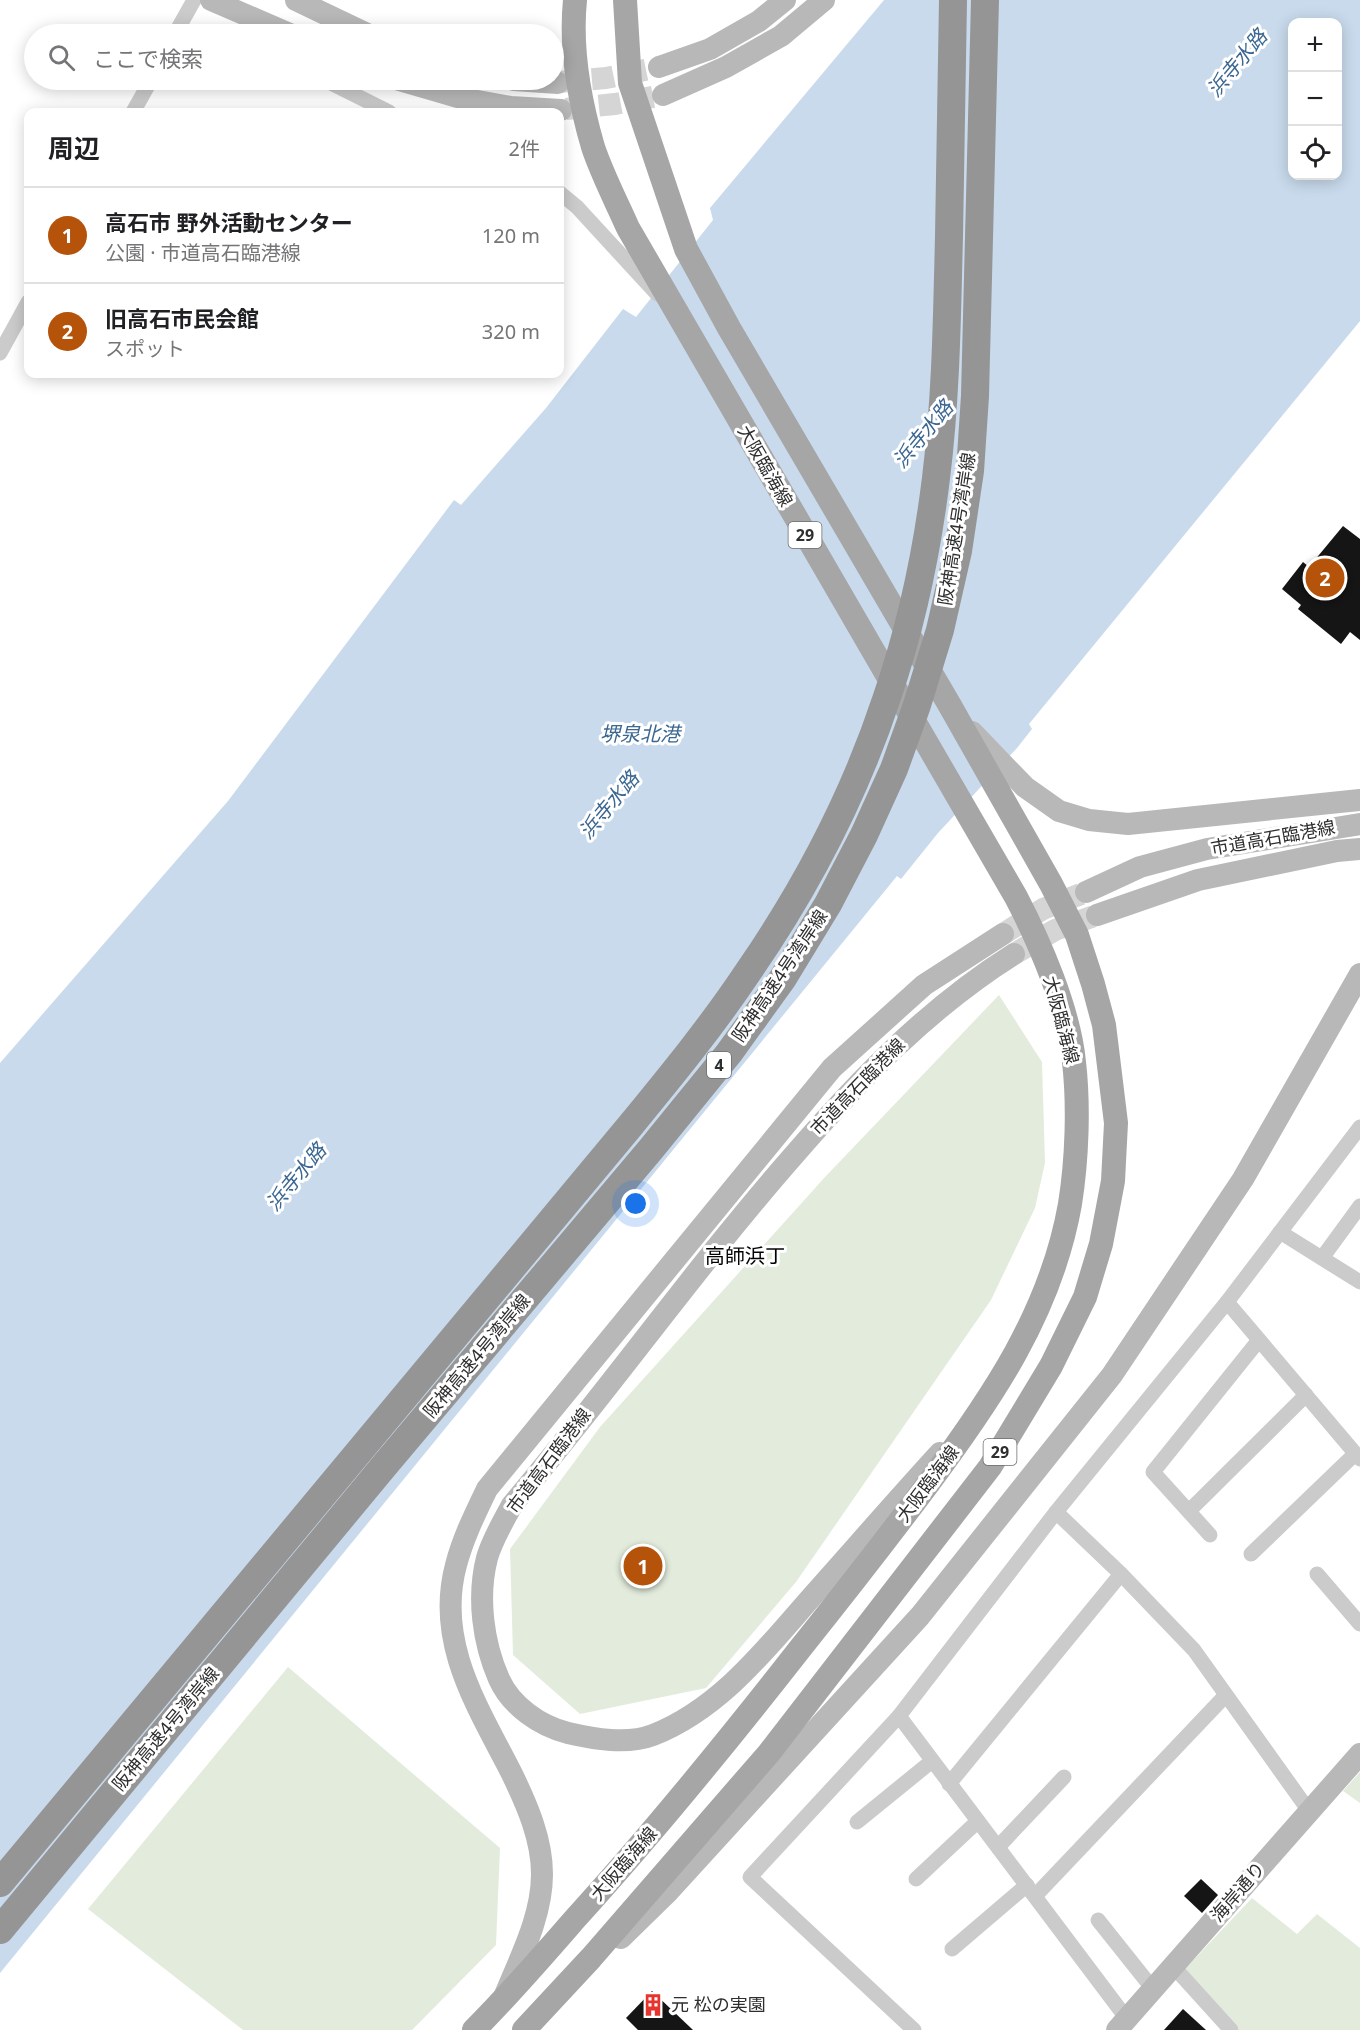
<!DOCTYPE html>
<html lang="ja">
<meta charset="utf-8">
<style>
:root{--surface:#fff;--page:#f2f2f2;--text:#202124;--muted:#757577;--line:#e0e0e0;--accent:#b45309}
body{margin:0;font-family:"Noto Sans","Noto Sans JP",sans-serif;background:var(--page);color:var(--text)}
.controls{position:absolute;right:18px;top:18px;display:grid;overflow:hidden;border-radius:12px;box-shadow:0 3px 15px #0003}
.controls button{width:54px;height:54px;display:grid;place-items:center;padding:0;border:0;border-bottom:2px solid var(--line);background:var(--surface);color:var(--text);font:30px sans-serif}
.you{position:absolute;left:636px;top:1204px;width:21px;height:21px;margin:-15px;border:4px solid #fff;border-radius:50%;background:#1a73e8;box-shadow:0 0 0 9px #1a73e833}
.badge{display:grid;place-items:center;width:39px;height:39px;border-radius:50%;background:var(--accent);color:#fff;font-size:20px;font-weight:700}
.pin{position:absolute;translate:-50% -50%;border:3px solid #fff;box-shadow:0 2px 6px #0006}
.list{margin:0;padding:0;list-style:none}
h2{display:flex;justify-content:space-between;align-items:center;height:78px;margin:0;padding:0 24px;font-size:26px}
h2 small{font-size:20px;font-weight:400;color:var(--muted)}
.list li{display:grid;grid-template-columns:39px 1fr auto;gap:18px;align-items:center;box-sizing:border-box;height:96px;padding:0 24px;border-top:2px solid var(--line)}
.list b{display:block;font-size:22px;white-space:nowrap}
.list p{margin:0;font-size:20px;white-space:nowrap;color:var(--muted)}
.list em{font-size:20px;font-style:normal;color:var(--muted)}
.icon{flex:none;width:33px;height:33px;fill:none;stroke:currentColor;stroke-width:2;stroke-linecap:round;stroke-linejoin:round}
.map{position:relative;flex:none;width:1360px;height:2030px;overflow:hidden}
.search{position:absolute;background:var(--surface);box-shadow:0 3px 15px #0003;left:24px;top:24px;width:540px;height:66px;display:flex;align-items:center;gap:15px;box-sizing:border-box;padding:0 21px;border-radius:33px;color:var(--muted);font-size:22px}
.panel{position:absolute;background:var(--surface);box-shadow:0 3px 15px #0003;left:24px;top:108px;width:540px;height:270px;border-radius:12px}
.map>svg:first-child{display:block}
</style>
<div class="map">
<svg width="1360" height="2030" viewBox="0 0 1360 2030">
<rect width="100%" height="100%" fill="#fff"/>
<g fill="#e3ecdc">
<path d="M999,995L1042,1062L1045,1163L1035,1208L991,1300L796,1582L706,1688L580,1714L513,1655L510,1549L600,1427L825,1177Z"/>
<path d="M288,1667L500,1848L496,1945L412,2030H243L88,1909Z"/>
<path d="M1360,1772V1803L1343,1791Z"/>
<path d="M1252,1898L1297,1934L1317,1914L1360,1948V2030H1237L1183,1971Z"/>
</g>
<path fill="#c8daec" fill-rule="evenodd" d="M884,0H1360V321L1029,724L1032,729L1017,748L938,833L901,879L897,876L0,1973V1063L228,801L454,500L461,505L546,408L623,309L636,317L713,220L710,208ZM1292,22H1338V176H1292Z"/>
<g fill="#151515">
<path d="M1343,526L1360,539V640L1350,632L1341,644L1298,609L1301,605L1282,589L1303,562L1309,567Z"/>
<path d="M1201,1879L1218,1895L1202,1913L1184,1896Z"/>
<path d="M652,1991L693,2030H638L626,2018Z"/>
<path d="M1183,2009L1206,2030H1164Z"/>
</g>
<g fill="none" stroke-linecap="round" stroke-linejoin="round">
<g stroke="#d5d5d5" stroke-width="22" stroke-dasharray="22 11" stroke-linecap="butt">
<path d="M559,82L606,78L659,67"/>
<path d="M566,109L615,104L663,95"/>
<path d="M1003,934L1043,909L1086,892"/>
<path d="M1014,954L1055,930L1097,915"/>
</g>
<g stroke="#cbcbcb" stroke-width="15">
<path d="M175,34L194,0"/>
<path d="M325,80L389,112"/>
<path d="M133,112L151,80"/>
<path d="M560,193L577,207L657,294"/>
<path d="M0,353L28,302"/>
<path d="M1280,1232L1360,1282"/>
<path d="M1322,1258L1360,1206"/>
<path d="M1227,1302L1360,1459"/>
<path d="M1189,1511L1306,1395"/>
<path d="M1056,1512L1121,1574L1194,1650L1309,1811"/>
<path d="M1210,1535L1153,1472L1259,1340"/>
<path d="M1251,1554L1355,1454"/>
<path d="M1317,1574L1360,1624"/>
<path d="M899,1716L1127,2019"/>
<path d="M949,1784L1121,1574"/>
<path d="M857,1822L932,1761"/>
<path d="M998,1847L1064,1777"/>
<path d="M916,1879L978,1821"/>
<path d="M1035,1896L1225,1696"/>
<path d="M1098,1920L1153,1989"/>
<path d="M952,1949L1027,1885"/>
<path d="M1173,1966L1231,2030"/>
<path d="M914,2030L750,1877L899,1716L1056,1512L1227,1302L1360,1127"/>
</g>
<g stroke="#b8b8b8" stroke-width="22">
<path d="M211,0L290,34"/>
<path d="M296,0L367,34"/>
<path d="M659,67L710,49L759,21L785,0"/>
<path d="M399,80L461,98L511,107L561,110"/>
<path d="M514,80L558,83"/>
<path d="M663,95L726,67L781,36L824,0"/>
<path d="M972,732L1025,787L1059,811L1089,820L1128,824L1360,800"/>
<path d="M1086,892L1140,867L1207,849L1360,824"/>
<path d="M1097,915L1198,880L1337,851L1360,849"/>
<path d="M940,1453C898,1499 857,1546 816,1592C769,1645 722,1708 653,1735C627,1745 594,1739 568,1733C540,1726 511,1706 499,1679C483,1643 477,1597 487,1558C492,1540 503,1522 512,1505C609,1390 695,1268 794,1155C860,1079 928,1008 1014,954"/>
<path d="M621,1938L666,1894L920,1616L1112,1375L1243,1179L1360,974"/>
<path d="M505,1995C521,1956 542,1916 542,1874C542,1839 527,1805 512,1774C478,1707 435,1643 456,1565C463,1538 475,1514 487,1489L832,1068L924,985L1003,934"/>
<path d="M1117,2030L1360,1754"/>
</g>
<g stroke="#a6a6a6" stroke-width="24">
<path d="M474,2030C509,1995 541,1958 574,1920C653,1833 727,1742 799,1650C843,1595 886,1540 928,1484C992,1398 1051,1312 1070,1204C1077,1160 1079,1106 1074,1062C1069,1010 1040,943 1016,897L628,228C616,201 602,174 593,147C579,99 570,49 575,0"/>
<path d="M524,2030L591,1958L769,1753L990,1467L1051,1366L1085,1297L1101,1244L1113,1181L1116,1123L1104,1025L1093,984L1077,935L1051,884L949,704L729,328L686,249L630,83L625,0"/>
</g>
<g stroke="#959595" stroke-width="28">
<path d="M0,1883L630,1126C671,1076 712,1026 748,972C806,888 855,794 887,697C911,627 927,552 936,478C946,398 947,317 949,236C950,158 952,79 953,0"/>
<path d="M0,1930L384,1466L651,1149L729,1053L783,978L828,904L864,835L894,769L917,705L940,630L958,551L970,471L975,396L985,0"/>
</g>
</g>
<defs>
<g id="building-bare" transform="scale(1.8)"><path d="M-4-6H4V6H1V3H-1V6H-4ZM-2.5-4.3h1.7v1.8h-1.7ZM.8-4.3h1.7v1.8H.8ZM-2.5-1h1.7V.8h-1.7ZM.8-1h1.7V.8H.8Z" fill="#e6342f" stroke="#fff" stroke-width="2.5" paint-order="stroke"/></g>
</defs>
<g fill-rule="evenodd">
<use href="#building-bare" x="653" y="2005"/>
</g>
<g text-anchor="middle" stroke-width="6" stroke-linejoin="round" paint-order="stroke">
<g fill="#fff" stroke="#6d6d6d" stroke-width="1.5">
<rect x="788.5" y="522" width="33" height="26" rx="4.5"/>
<rect x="707" y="1052" width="24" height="26" rx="4.5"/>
<rect x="983.5" y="1439" width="33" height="26" rx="4.5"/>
</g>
<g font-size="16" font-weight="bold" fill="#2e2e2e">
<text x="805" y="541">29</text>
<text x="719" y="1071">4</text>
<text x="1000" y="1458">29</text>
</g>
<g font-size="18" fill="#2e2e2e" stroke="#fff">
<text transform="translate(765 466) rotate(60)" y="6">大阪臨海線</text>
<text transform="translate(957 529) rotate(-81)" y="6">阪神高速4号湾岸線</text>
<text transform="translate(1273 838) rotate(-10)" y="6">市道高石臨港線</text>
<text transform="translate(780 976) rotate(-56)" y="6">阪神高速4号湾岸線</text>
<text transform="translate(1061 1020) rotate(75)" y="6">大阪臨海線</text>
<text transform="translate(858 1087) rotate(-46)" y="6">市道高石臨港線</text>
<text transform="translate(477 1356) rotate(-50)" y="6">阪神高速4号湾岸線</text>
<text transform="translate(549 1461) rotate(-53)" y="6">市道高石臨港線</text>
<text transform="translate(928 1484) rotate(-53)" y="6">大阪臨海線</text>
<text transform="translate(166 1729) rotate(-50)" y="6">阪神高速4号湾岸線</text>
<text transform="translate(624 1864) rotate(-49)" y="6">大阪臨海線</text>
<text transform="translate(1238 1892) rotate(-49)" y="6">海岸通り</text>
</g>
<g font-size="18" fill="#2e2e2e" stroke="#fff" text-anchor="start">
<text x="671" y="2011">元 松の実園</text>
</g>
<g font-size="20" font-style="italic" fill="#3c6791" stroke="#fff">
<text transform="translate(1237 63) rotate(-50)" y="7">浜寺水路</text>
<text transform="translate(923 434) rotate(-50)" y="7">浜寺水路</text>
<text x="640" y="741">堺泉北港</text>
<text transform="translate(609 805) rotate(-50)" y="7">浜寺水路</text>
<text transform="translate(296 1177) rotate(-50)" y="7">浜寺水路</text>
</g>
<g font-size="20" fill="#000" stroke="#fff">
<text x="745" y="1263">高師浜丁</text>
</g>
</g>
</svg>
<div class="controls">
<button>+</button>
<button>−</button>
<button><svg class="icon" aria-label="locate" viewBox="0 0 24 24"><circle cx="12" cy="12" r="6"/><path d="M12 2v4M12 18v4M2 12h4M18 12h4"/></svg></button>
</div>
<div class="you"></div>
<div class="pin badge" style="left:643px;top:1566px">1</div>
<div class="pin badge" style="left:1325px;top:578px">2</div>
<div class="search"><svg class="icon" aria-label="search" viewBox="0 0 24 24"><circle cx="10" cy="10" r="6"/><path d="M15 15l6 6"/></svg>ここで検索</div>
<section class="panel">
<h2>周辺<small>2件</small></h2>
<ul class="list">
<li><span class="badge">1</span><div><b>高石市 野外活動センター</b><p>公園 · 市道高石臨港線</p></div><em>120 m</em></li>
<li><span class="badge">2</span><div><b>旧高石市民会館</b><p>スポット</p></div><em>320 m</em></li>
</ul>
</section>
</div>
